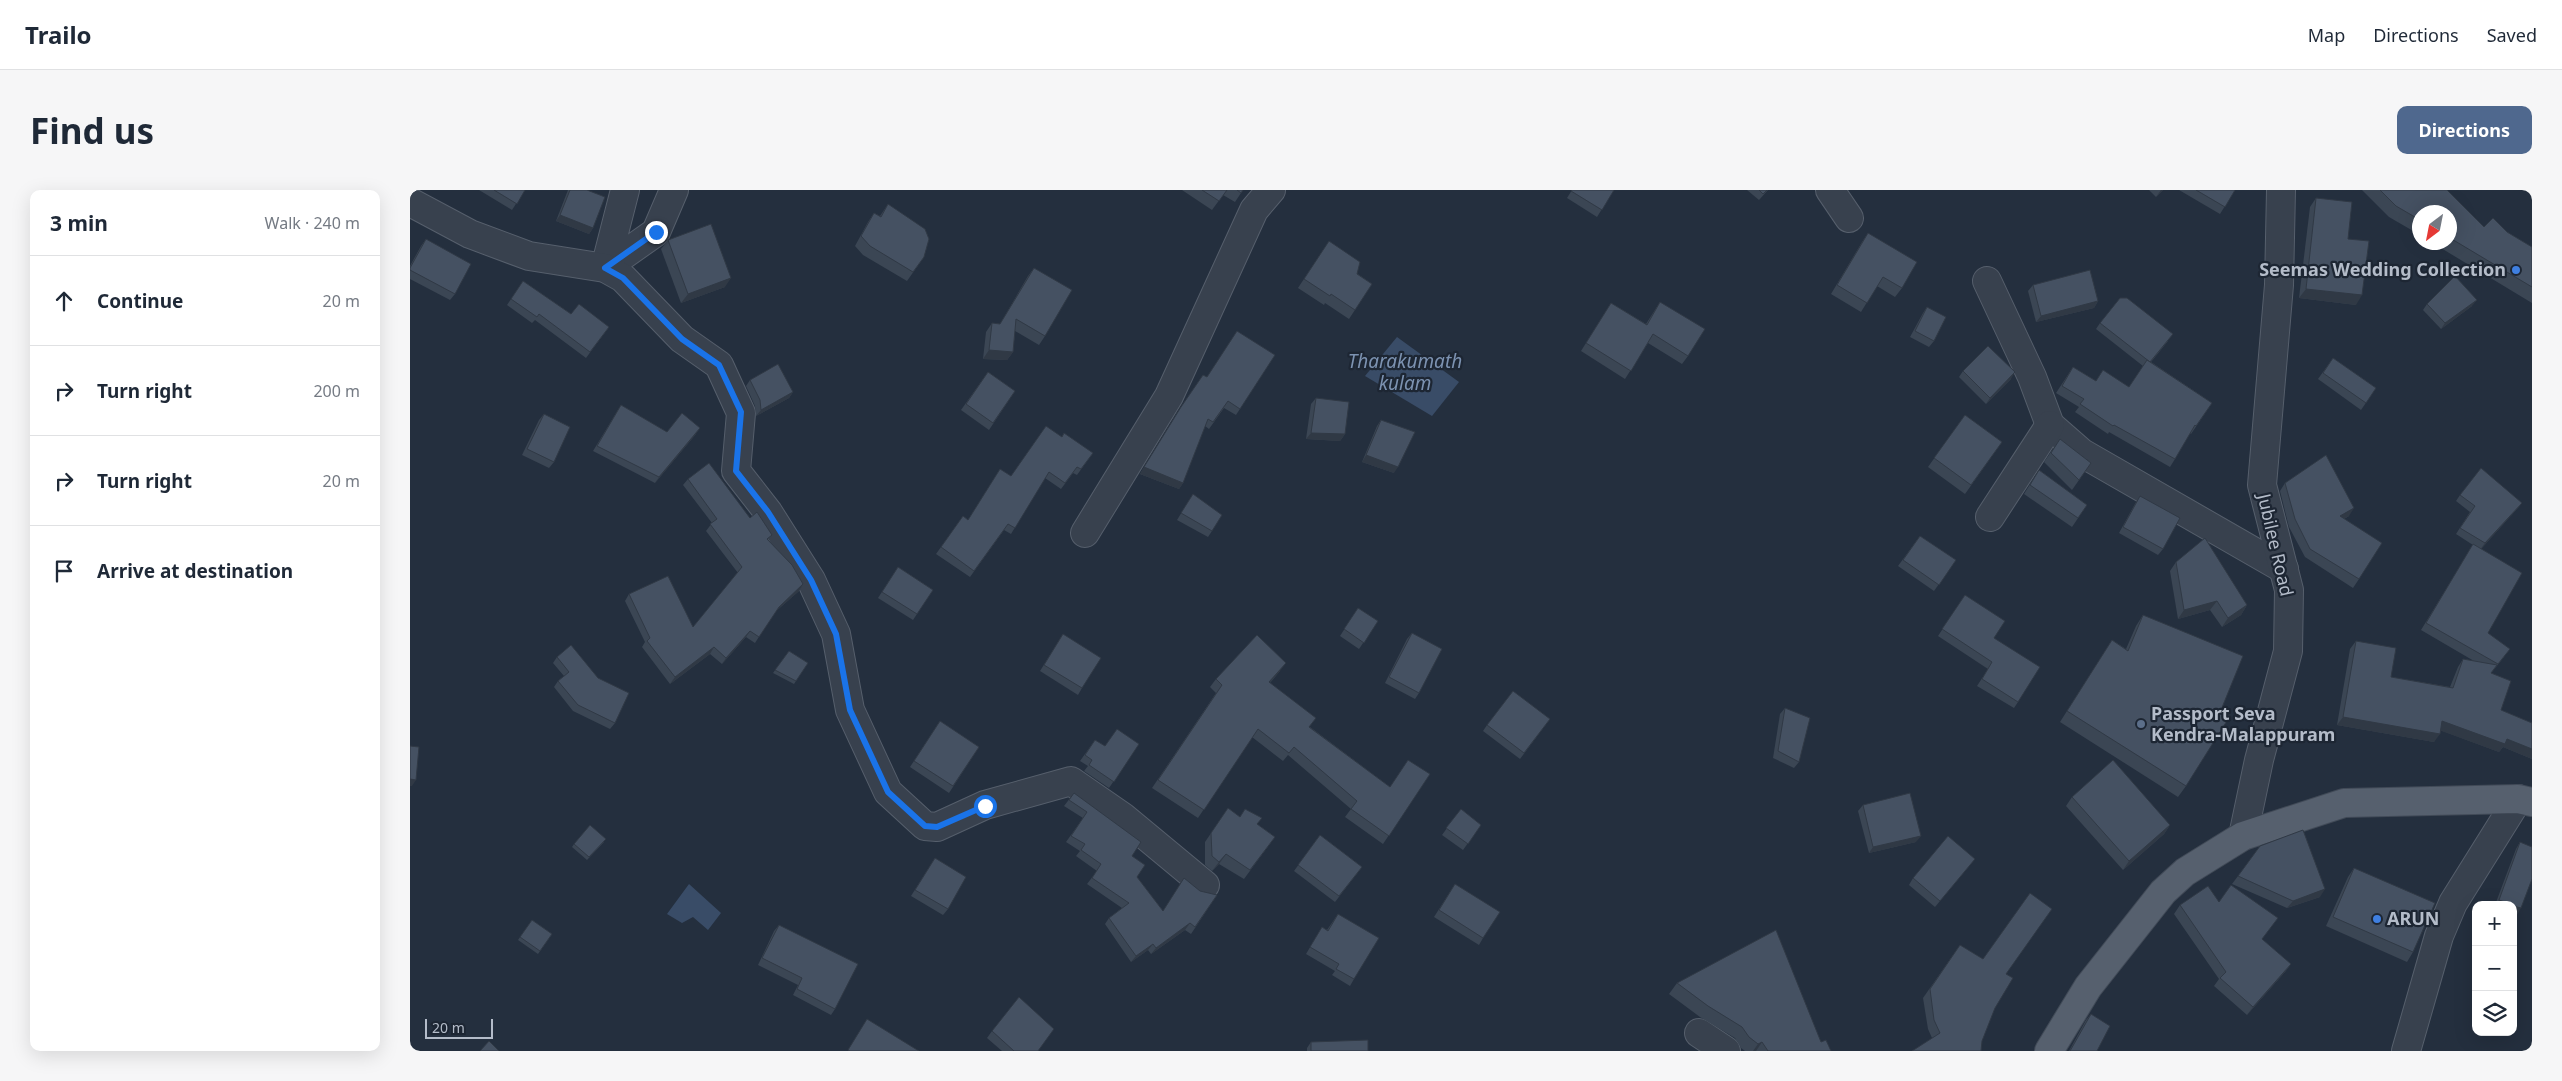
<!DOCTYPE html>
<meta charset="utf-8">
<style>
:root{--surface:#fff;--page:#f6f6f7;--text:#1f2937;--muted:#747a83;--line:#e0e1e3;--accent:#4f688e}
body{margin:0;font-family:"Noto Sans",sans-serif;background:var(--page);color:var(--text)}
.controls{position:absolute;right:15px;bottom:15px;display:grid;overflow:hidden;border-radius:10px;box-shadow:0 5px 20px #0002}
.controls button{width:45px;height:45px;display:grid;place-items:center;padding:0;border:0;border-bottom:1px solid var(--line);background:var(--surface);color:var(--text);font:25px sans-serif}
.compass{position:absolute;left:2002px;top:15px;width:45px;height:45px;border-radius:50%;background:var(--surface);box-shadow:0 5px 20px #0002;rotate:212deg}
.scale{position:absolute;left:15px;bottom:12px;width:68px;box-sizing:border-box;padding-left:5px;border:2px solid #b4bcc9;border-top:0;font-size:14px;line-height:18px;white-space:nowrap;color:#b4bcc9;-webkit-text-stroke:4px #1d2633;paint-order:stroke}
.stop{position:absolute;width:15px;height:15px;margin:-11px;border:4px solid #1a73e8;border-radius:50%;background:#fff}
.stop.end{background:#1a73e8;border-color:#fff;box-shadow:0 1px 5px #0008}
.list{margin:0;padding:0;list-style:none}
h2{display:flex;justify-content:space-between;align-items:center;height:65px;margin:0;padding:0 20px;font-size:21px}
h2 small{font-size:16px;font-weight:400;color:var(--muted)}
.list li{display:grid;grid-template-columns:32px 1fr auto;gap:15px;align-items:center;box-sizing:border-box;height:90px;padding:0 20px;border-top:1px solid var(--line)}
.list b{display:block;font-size:19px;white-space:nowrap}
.list em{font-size:16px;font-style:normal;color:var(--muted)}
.icon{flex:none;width:28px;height:28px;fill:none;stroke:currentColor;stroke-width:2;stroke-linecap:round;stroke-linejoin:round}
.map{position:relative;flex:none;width:2122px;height:861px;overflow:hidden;border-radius:10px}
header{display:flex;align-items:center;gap:30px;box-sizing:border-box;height:70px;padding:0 25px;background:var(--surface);border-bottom:1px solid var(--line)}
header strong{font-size:24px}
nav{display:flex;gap:28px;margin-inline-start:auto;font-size:18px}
.intro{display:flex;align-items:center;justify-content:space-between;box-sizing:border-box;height:120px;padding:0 30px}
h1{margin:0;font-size:35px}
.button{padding:12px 22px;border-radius:10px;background:var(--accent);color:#fff;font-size:18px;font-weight:700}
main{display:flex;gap:30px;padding:0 30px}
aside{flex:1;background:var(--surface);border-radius:10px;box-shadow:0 5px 20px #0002}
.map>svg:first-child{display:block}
</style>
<header>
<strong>Trailo</strong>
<nav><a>Map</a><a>Directions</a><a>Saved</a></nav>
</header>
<div class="intro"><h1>Find us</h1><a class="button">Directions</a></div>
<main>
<aside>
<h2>3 min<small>Walk · 240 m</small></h2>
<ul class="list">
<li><svg class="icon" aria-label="ahead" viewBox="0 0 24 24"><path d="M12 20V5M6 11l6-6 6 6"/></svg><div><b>Continue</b></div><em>20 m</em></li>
<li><svg class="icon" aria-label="right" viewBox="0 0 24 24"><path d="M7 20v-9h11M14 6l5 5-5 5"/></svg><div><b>Turn right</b></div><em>200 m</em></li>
<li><svg class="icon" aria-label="right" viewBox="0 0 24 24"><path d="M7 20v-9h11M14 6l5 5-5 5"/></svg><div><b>Turn right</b></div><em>20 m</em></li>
<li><svg class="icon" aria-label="arrive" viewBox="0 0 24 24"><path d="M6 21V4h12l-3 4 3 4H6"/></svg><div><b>Arrive at destination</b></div></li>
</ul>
</aside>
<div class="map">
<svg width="2122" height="861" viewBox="0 0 2122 861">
<rect width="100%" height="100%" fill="#242f3e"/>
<g fill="#394c67">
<path d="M987,147L1049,192L1022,226L955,186Z"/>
<path d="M279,694L311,723L298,740L283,727L272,733L257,724Z"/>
</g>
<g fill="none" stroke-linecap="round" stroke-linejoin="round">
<g stroke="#565f6c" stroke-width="30">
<g id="minor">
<path d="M215,0L195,78L246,42L264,0"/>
<path d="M1420,0L1439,28"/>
<path d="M0,12L60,44L119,66L195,78L213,88L272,149L309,175L331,223L326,281L358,322L401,390L426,444L440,520L478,602L515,636L527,637L575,615L661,591L713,627L795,695"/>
<path d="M1577,91L1622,187L1640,235L1672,263L1874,379"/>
<path d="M1580,327L1640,235"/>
<path d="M675,343L759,206L844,20L861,0"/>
<path d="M1833,646L1849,570L1878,461L1879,400L1852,295L1869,95L1871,0"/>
<path d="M1289,843L1316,861"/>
<path d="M1996,861L2029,746L2043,713L2108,609"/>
</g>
</g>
<g stroke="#414a57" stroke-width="30">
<path id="major" d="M1639,861L1678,797L1753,702L1775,682L1833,646L1934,613L2108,609L2122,612"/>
</g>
<use href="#minor" stroke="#38414e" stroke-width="28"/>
<use href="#major" stroke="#56606e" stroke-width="28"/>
</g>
<g fill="#3b4654">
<path d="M69,0H115L102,20Z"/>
<path d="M158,0H177L183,38L179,44L146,31Z"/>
<path d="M772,0H833L825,12L813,5L802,20Z"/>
<path d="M1162,0H1204L1187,27L1157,8Z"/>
<path d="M1337,0H1358L1349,10Z"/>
<path d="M1739,0H1753L1746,7Z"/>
<path d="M1769,0H1825L1810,24Z"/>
<path d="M1952,0H2037L2074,37L2097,42L2122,57V113L2021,52H2040V22H2010V45L1979,27Z"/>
<path d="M1906,8L1938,49L1946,115L1889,108L1900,17Z"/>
<path d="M478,14L514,67L497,91L453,65L445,56L458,32L464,23L470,26Z"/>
<path d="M1458,43L1492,98L1485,107L1467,96L1451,122L1421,104L1452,52Z"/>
<path d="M16,49L45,104L40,110L0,89V76L11,56Z"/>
<path d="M258,50L315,97L271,113L251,59Z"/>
<path d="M913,60L962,94L939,129L915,113L914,115L888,98Z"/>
<path d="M624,78L635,146L629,155L605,141L603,162L597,170L573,169L576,142L582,133L590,134L618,86Z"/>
<path d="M113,91L161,124L199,137L176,168L125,130L122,133L97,115Z"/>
<path d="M1623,95L1688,111L1684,118L1626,132L1618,101Z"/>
<path d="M1250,112L1278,166L1272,174L1238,153L1215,189L1171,161L1201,113L1236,134Z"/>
<path d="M2017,114L2062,116L2031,139L2013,120Z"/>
<path d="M1517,117L1524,151L1519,157L1500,147L1513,123Z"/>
<path d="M1690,133L1758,151L1741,172L1802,213L1781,244L1780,243L1765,269L1760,277L1699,242L1698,244L1665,222L1669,217L1646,203L1663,177L1686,191L1719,197L1733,176L1686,139Z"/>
<path d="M865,165L826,225L814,218L799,239L795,236L773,293L769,299L730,284L767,223L793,185L797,187Z"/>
<path d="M1923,168L1966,198L1951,220L1908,189Z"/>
<path d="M1553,181L1601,189L1576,214L1549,187Z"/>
<path d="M578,182L605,201L579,240L551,220Z"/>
<path d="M340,190L383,202L379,208L346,226L345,216L336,196Z"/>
<path d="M906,208L935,244L930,251L896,249L901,214Z"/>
<path d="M211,215L257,242L286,244L245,293L183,261Z"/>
<path d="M134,224L144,272L139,278L112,265L129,230Z"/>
<path d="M1555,225L1592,252L1555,304L1518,277Z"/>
<path d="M971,230L984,283L952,272L967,236Z"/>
<path d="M652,247L683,263L667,285L663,283L651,299L635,288L601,344L594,340L560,387L526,364L553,326L558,330L590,279L601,286Z"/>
<path d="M1650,249L1681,273L1662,300L1634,272Z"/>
<path d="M1629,280L1677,315L1662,337L1614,304Z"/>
<path d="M278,289L340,328L362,345L358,350L393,394L389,401L365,422L345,453L336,447L312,474L300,464L260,494L232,457L235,452L215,411L219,404L283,437L328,383L296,341L302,333L273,295Z"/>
<path d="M1875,293L1939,326L1934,329L1949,389L1943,398L1895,367L1879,337L1870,301Z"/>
<path d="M783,304L802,341L798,347L767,330Z"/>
<path d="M2050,305L2112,313L2107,319L2071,359L2078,443L2094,467L2081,483L2091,520L2122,533V569L2093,557L2089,562L2030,540L2024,552L1927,535L1940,459L1946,451L1981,487L2040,497L2048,477L2053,469L2064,471L2011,440L2063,355L2046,344L2060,322L2046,311Z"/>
<path d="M1730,306L1753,359L1748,365L1709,343L1726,312Z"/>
<path d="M1510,346L1546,370L1524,401L1488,376Z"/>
<path d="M1766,372L1837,415L1831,425L1812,437L1800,420L1768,429L1760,381Z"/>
<path d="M488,377L523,400L503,430L468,408Z"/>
<path d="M1555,405L1584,448L1608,512L1604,518L1567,496L1578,479L1528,446Z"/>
<path d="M948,418L968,431L949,459L930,446Z"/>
<path d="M1733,425L1776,596L1768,607L1650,532L1702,450L1716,459L1726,436Z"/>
<path d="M1002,443L1009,503L1005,509L975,493L997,449Z"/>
<path d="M653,444L672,498L668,505L630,481Z"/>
<path d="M379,461L398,473L384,494L363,483Z"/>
<path d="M147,467L205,533L200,539L163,521L144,497L148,491L154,486L143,473Z"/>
<path d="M870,481L860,493L900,537L980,597L1020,584L973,654L935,627L941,619L878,565L873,571L842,547L788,628L742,598L806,503L800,497L806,489Z"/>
<path d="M1375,518L1389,572L1384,578L1363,568L1370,524Z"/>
<path d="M1140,529L1110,569L1073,541L1077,535Z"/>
<path d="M530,531L569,557L539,603L500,577Z"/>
<path d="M685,550L695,556L729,554L699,598L674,581L678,576L670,571Z"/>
<path d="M664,603L722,666L727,687L753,721L790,701L807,705L781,744L775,740L741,764L738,760L721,772L695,734L699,728L712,718L677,694L687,681L666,666L670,661L656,652L673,628L654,616Z"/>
<path d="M1662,607L1760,635L1754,644L1713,680L1656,616Z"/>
<path d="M1453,615L1506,652L1459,663L1448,621Z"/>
<path d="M818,618L830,627L847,634L865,647L834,689L809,674L802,681L795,675V652Z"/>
<path d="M1051,619L1071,635L1053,660L1032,645Z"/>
<path d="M910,645L952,677L925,712L884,681Z"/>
<path d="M194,652L177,670L162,657L164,654Z"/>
<path d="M2110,652L2107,725L2103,715H2085L2106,659Z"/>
<path d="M525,668L538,719L533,725L501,706Z"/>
<path d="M1560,675L1525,717L1499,695L1503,688Z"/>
<path d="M1944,678L2003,762L1997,772L1916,736L1938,687Z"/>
<path d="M1828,686L1910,707L1877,718L1822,694Z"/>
<path d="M1045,694L1073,748L1069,755L1024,727Z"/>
<path d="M1809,712L1881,774L1875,782L1837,825L1804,796L1809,789L1764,724L1770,715Z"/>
<path d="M928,724L944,789L940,796L922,785L925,781L896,764L912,737L917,740Z"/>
<path d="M122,730L142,744L128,764L108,750Z"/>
<path d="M369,735L425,819L421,825L383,805L388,795L348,775L364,741Z"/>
<path d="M1550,755L1596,784L1585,818L1522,848L1518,839L1513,808Z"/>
<path d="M1267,793L1411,852L1421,861H1335L1331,858L1325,848L1290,827L1259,804Z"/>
<path d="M1681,824L1687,861H1659L1676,830Z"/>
<path d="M582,841L628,861H592L577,848Z"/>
<path d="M901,852L958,861H897V858Z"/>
</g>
<g fill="#303945">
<path d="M1751,0H1753L1746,7Z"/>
<path d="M150,25L183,38L179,44L146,31Z"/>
<path d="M321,88L315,97L271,113L278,104Z"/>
<path d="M1896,99L1952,105L1946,115L1889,108Z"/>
<path d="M2067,110L2062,116L2031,139L2035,133Z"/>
<path d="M1688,111L1684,118L1626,132L1631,126Z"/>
<path d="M579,160L603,162L597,170L573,169Z"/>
<path d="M1605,182L1601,189L1576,214L1580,208Z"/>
<path d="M383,202L379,208L346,226L351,220Z"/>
<path d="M290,238L286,244L245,293L249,287Z"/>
<path d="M901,243L935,244L930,251L896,249Z"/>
<path d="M956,265L988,277L984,283L952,272Z"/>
<path d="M734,277L773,293L769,299L730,284Z"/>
<path d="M2112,313L2107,319L2070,360L2075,353Z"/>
<path d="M1944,318L1939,326L1924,334L1930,326Z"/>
<path d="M393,394L389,401L364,423L369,417Z"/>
<path d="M1807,411L1800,420L1768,429L1774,420Z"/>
<path d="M1837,415L1831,425L1812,437L1818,428Z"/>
<path d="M340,441L336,447L312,474L316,468Z"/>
<path d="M304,457L300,464L260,494L265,487Z"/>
<path d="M876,473L870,481L853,500L859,492Z"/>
<path d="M1933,527L2030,544L2024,552L1927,535Z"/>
<path d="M2032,531L2097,549L2122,559V569L2093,557L2089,562L2026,539Z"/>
<path d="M0,589L6,590L2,596H0Z"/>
<path d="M1760,635L1754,644L1713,680L1719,671Z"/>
<path d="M1511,646L1506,652L1459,663L1463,657Z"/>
<path d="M816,664L809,674L802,681L809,672Z"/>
<path d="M1915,699L1910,707L1877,718L1883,711Z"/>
<path d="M2089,710L2101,715H2086Z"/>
<path d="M2103,716L2111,718L2107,725L2103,723Z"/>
<path d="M780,733L775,740L741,764L746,758Z"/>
<path d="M743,754L738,760L721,772L726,766Z"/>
<path d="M1881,774L1875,782L1837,825L1843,817Z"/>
<path d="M1352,852L1346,861H1343L1348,854Z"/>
</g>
<g fill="#455162" stroke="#303945">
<path d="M84,0H115L107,14Z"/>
<path d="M160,0H177L195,7L183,38L150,25Z"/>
<path d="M792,0H817L809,11Z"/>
<path d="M827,0H833L831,3Z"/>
<path d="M1162,0H1204L1192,20L1161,1Z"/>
<path d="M1349,0H1357L1353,4Z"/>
<path d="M1786,0H1825L1815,17Z"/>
<path d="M1970,0H2037L2074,37L2083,28L2097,42L2122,57V97L2040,48V22H2010V30L1986,16Z"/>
<path d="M1906,8L1942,12L1938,49L1959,51L1952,105L1896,99Z"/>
<path d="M478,14L515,39L519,49L514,67L503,82L460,56L451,46L464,23L471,27Z"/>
<path d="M301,34L321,88L278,104L258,50Z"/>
<path d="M1458,43L1507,72L1492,98L1473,87L1457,113L1427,95Z"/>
<path d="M16,49L61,74L45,104L0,80V78Z"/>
<path d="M919,51L950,72L947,84L962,94L945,120L921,104L920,106L894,89Z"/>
<path d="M624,78L662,100L635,146L606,129L603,162L579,160L582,133L590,134Z"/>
<path d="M1680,80L1688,111L1631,126L1623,95Z"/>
<path d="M2045,86L2067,110L2035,133L2017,114Z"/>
<path d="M113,91L161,124L169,114L199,137L180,162L129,124L127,127L101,109Z"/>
<path d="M1710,108H1717L1763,144L1740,172L1690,133Z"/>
<path d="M1250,112L1295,139L1278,166L1243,144L1221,181L1176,153L1201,113L1237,135Z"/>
<path d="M1517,117L1536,127L1524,151L1505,141Z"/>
<path d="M827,141L865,165L830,219L818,211L803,232L798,229L773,293L734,277L771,217L793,185L797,187Z"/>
<path d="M1578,156L1605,182L1580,208L1553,181Z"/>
<path d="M1923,168L1966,198L1956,213L1913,183Z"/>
<path d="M1737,170L1802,213L1786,236L1785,235L1765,269L1704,235L1703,236L1670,214L1674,209L1652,196L1663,177L1686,191L1693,180L1719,197Z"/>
<path d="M368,174L383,202L351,220L350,210L340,190Z"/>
<path d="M578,182L605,201L583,233L556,214Z"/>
<path d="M906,208L939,212L935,244L901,243Z"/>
<path d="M211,215L257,242L272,223L290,238L249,287L187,256Z"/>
<path d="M134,224L160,237L144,272L117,259Z"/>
<path d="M1555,225L1592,252L1561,295L1524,268Z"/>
<path d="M971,230L1005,242L988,277L956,265Z"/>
<path d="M636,236L652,247L654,243L683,263L671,279L667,277L655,293L639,282L605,338L598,334L564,381L531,357L553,326L558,330L590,279L601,286Z"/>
<path d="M1650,249L1681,273L1669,290L1641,263Z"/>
<path d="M1916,265L1944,318L1930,326L1972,353L1949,389L1900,359L1885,329L1875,293Z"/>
<path d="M299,273L340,328L347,322L362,345L357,349L382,375L393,394L369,417L349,447L340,441L316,468L304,457L265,487L237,451L240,448L219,404L258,386L283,437L332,377L300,334L307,329L278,289Z"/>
<path d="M2071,278L2112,313L2075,353L2050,338L2065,316L2050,305Z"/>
<path d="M1629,280L1677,315L1668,328L1620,295Z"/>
<path d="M783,304L812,325L802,341L771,323Z"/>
<path d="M1730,306L1770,328L1753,359L1713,337Z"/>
<path d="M1510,346L1546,370L1529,395L1493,370Z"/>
<path d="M1795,348L1837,415L1818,428L1807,411L1774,420L1766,372Z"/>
<path d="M2063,354L2112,383L2078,443L2100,459L2088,474L2016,433Z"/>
<path d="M488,377L523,400L507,424L472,402Z"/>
<path d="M1555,405L1595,431L1584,448L1630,477L1608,512L1572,489L1582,472L1532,439Z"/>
<path d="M948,418L968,431L954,453L934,439Z"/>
<path d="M1733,425L1833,466L1811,520L1820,526L1776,596L1657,521L1702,450L1718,461Z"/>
<path d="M1002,443L1032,459L1009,503L979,487Z"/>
<path d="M653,444L691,468L672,498L634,475Z"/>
<path d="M847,445L876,473L859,492L906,528L899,537L980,597L998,570L1020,584L979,646L941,619L947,611L884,557L879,563L848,539L794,620L748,590L812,495L806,489Z"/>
<path d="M1946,451L1986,458L1981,487L2043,498L2053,469L2087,475L2081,483L2101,491L2091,520L2122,533V559L2097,549L2095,554L2032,531L2030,544L1933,527Z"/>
<path d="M161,455L188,488L219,503L205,533L168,515L148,491L159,482L147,467Z"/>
<path d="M379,461L398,473L386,491L365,480Z"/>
<path d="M1103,501L1140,529L1114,563L1077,535Z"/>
<path d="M1375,518L1400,528L1389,572L1368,561Z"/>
<path d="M530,531L569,557L543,596L504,571Z"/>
<path d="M707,539L729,554L704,592L679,575L682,570L675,565L685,550L695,556Z"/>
<path d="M0,556L9,557L6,590L0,589Z"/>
<path d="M1703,570L1760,635L1719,671L1662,607Z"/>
<path d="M664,603L731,652L722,666L735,675L727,687L753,721L774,688L790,701L807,705L785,737L780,733L746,758L743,754L726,766L699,728L719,713L682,688L691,674L671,660L675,654L661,646L677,622L659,610Z"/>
<path d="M1500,603L1511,646L1463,657L1453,615Z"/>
<path d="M818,618L830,627L835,619L852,628L847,634L865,647L840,680L816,664L809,672L802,666L801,643Z"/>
<path d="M1051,619L1071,635L1058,654L1036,638Z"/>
<path d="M180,635L196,649L179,667L164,654Z"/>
<path d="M1893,640L1915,699L1883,711L1828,686L1850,656Z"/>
<path d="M910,645L952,677L929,706L888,675Z"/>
<path d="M1538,646L1565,669L1530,711L1503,688Z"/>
<path d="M2110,652L2122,657V689L2111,718L2103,716V715L2089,710Z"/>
<path d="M525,668L556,687L538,719L505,700Z"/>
<path d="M1944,678L2025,713L2003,762L1923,727Z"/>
<path d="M1045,694L1090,722L1073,748L1029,720Z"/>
<path d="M1821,695L1868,728L1852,749L1881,774L1843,817L1810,788L1816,782L1770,715L1798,696L1809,712Z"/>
<path d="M1620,703L1642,719L1596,784L1603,788L1585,818L1572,851L1571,861H1502L1530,843L1524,830L1520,799L1550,755L1573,769Z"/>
<path d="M928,724L969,748L944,789L926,779L929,774L900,757L912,737L918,741Z"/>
<path d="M122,730L142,744L130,761L110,747Z"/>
<path d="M369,735L448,774L425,819L387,799L392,788L352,768Z"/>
<path d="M1366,740L1411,852L1416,850L1421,861H1358L1352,852L1348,854L1339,847L1332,837L1298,816L1267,793Z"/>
<path d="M609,807L644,839L628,861H604L582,841Z"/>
<path d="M1681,824L1700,836L1687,861H1660Z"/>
<path d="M457,829L509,861H440L438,860Z"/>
<path d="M958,850V861H901V852Z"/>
<path d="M79,851L89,861H70Z"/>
</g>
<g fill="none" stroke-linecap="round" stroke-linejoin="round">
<path stroke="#1a73e8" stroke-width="6" d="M246,42L195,78L213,88L272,149L309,175L331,222L326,281L358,322L401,390L426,444L440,520L478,602L515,636L527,637L575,616"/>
</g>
<g fill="#3f7fe0" stroke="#1d2633" stroke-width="2">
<circle cx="2106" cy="80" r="5"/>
<circle cx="1967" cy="729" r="5"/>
</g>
<circle fill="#5c6f8a" stroke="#1d2633" stroke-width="2" cx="1731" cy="534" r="5"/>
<g text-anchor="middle" stroke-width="4.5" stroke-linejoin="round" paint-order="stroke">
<g font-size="18" font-weight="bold" fill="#b4bcc9" stroke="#1d2633" text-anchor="start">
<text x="2096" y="86" text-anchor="end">Seemas Wedding Collection</text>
<text x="1741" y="530">Passport Seva<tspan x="1741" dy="21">Kendra-Malappuram</tspan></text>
<text x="1977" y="735">ARUN</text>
</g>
<g font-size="18" fill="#b4bcc9" stroke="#1d2633">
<text transform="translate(1865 355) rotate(77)" y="6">Jubilee Road</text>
</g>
<g font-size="19" font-style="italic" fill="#7c92b1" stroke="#1d2633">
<text x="995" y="178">Tharakumath<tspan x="995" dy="22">kulam</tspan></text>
</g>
</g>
</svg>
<div class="controls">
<button>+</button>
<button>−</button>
<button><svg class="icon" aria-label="layers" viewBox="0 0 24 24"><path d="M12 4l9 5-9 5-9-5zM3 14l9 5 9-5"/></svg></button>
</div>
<svg class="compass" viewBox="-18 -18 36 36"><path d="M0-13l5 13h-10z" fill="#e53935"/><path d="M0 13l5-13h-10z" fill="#747a83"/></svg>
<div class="scale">20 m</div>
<div class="stop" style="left:575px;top:616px"></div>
<div class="stop end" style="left:246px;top:42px"></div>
</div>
</main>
